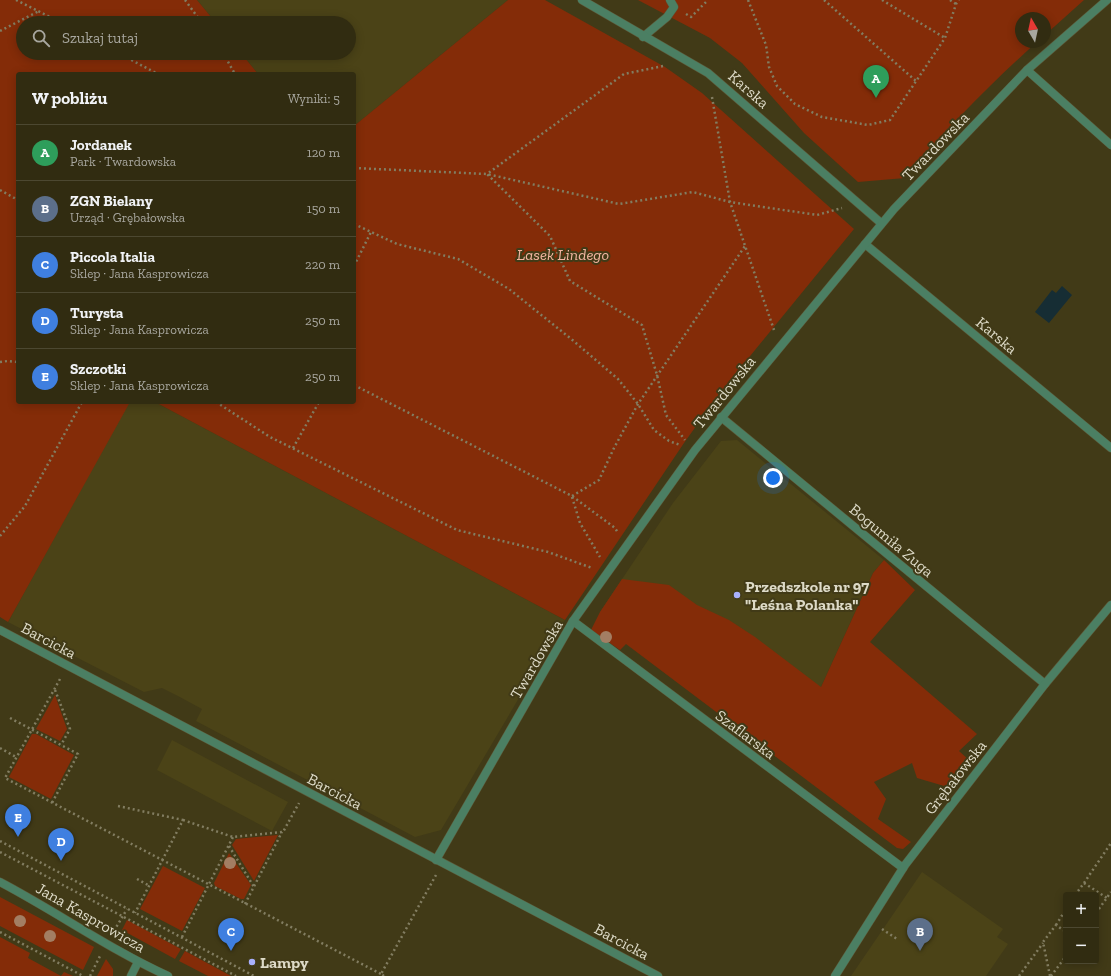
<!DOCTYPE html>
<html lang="pl">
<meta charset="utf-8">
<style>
:root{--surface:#312c11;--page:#39341a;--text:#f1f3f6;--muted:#a8a79f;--line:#4c4831;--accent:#e69b98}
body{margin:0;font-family:"Zilla Slab",serif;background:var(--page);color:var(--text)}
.controls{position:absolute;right:12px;bottom:12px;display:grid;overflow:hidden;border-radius:4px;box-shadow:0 2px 10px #0003}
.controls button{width:36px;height:36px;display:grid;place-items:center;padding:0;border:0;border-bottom:1px solid var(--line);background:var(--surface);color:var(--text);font:20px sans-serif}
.compass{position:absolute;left:1015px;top:12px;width:36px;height:36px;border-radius:50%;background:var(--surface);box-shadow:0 2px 10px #0003;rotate:351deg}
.you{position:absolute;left:773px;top:478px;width:14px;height:14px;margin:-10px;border:3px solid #fff;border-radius:50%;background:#1a73e8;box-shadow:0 0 0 6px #1a73e833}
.badge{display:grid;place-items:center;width:26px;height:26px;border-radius:50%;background:var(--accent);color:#fff;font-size:13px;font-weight:700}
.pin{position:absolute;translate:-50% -33px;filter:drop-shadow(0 1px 2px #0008)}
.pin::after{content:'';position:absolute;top:21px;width:14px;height:12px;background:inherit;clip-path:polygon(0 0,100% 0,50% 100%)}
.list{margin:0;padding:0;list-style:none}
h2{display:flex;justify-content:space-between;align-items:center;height:52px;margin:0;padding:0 16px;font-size:17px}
h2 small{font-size:13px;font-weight:400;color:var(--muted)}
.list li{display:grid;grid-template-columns:26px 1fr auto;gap:12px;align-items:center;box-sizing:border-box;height:56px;padding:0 16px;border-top:1px solid var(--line)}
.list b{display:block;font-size:15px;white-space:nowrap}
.list p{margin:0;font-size:13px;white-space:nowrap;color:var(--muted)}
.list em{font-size:13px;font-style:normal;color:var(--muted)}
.icon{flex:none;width:22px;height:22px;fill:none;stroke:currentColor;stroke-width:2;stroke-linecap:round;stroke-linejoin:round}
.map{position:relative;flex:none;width:1111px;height:976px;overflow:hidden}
.search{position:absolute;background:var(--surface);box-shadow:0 2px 10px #0003;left:16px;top:16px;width:340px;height:44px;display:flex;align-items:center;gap:10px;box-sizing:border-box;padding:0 14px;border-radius:22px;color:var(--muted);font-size:15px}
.panel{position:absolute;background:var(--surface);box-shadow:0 2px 10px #0003;left:16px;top:72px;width:340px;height:332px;border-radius:4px}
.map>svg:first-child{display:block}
</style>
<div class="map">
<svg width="1111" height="976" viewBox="0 0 1111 976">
<rect width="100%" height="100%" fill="#413a17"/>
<g fill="#4b4317">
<path d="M197,0H508L354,126V74H258L241,53H349V23H216Z"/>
<path d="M129,402H155L565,620L441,830L415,837L196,721L202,709L178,696L162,688L144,692L8,622Z"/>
<path d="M737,440L884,560L873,573L821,687L776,757L739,729L600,612L673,503L721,441Z"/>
<path d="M172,740L288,802L272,831L157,770Z"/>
<path d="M922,872L1003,929L997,937L1008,944L986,976H851Z"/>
</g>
<g fill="#842c08">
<path d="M0,0H197L216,23H23V53H241L258,74H18V402H130L8,622L0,617Z"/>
<path d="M508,0H545L665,67L702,93L854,229L719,394L684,443L565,620L155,402H354V126Z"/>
<path d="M638,0H1084L1045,35V18H1021V42H1037C990,84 945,130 905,178L858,182L804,133L742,63L710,38Z"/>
<path d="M884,560L915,590L870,642L977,734L959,751L970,761L951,788L917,778L912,763L874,782L886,799L878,819L911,842L903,849L897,848L626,644L620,650L591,630L600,612L622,579L669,585L697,605L729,620L755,637L821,687L873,573Z"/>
<path d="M55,695L67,729L60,741L36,729Z"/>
<path d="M32,734H36L74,755L51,799L9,777Z"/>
<path d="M278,835L254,881L232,845L236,839Z"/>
<path d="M229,853L251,885L244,899H241L215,886L214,883Z"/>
<path d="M163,866L205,888L182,931L140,909Z"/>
<path d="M0,897L94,947L83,970L0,926Z"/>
<path d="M127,920L181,949L175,959L122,930Z"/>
<path d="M0,937L30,953L28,958L61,976L64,972L73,976H0Z"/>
<path d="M185,951L231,976H208L179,961Z"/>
<path d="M106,959L113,969V976H97Z"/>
</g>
<path fill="#162d34" d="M1062,286L1072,295L1049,323L1035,312L1052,290L1056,293Z"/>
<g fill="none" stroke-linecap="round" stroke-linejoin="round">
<g stroke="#5d5737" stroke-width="9">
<path id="service" d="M643,37L667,17L674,7L670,0"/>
</g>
<g stroke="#5d5737" stroke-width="9">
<g id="minor">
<path d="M582,0L708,73L881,223"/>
<path d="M1027,70L1111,145"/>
<path d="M865,244L1111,448"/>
<path d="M721,417L1045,684"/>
<path d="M573,621L903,868"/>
<path d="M0,630L658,976"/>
<path d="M436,860L573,621L695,450L894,209L1027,70L1107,0"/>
<path d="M131,976L138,962"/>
<path d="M835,976L905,865L1045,684L1111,605"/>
</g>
</g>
<g stroke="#5d5737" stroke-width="9">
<path id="tertiary" d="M0,882C57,912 109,949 168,976"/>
</g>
<g stroke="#827d61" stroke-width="2.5" stroke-dasharray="2 3" stroke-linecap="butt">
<path d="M16,0L62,23"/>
<path d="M185,0L202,23"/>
<path d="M748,0L766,45L769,67L777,86L795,104L822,117L868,125L890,120L945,38L956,4L959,0"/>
<path d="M824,0L916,81"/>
<path d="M882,0L945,38"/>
<path d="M950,0L956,4"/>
<path d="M686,14L691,17L708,0"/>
<path d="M0,31L39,11"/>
<path d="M118,53L158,74"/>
<path d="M223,53L235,74"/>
<path d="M663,66L624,74L487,174L550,236L570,281L642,325L657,375L666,415L685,440"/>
<path d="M712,97L730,202L774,330"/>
<path d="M354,168L487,174L619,204L693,192L730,202L817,215L842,208"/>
<path d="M0,190L18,200"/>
<path d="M354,224L397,244L458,259L509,289L570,338L618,379L638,404L654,430L669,441L680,445"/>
<path d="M354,266L371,232"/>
<path d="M0,362L8,361L18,362"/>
<path d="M354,385L572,496L615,528L618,533"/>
<path d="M216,402L270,437L457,530L548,552L592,568"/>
<path d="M293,448L319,402"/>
<path d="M572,496L599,480L614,448L638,404L745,246"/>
<path d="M572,497L580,523L600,557"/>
<path d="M0,536L25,506L82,402"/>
<path d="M60,679L5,778L381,974"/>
<path d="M55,690L70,729L61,745"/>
<path d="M10,718L78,754L52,803"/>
<path d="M0,748L16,757"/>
<path d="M118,806L183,820L135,913"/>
<path d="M183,820L233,837L283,832L299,803"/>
<path d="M0,841L254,976"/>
<path d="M229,846L254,887"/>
<path d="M0,852L236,976"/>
<path d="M137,879L148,885"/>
<path d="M1084,883L1111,843"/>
<path d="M1075,895L1084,883L1107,898"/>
<path d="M245,904L282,832"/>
<path d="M1096,913L1111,892"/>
<path d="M1056,925L1066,909"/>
<path d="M882,929L897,939"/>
<path d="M114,931L127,909"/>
<path d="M0,932L83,976"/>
<path d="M182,937L233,837"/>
<path d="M90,976L100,956"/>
<path d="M384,976L381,974L436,875"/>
<path d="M1019,976L1043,943"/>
<path d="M1050,976L1043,942L1056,925L1066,932"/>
<path d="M1051,976L1066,956"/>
</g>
<use href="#service" stroke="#4b7f63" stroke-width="8"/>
<use href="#minor" stroke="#4b7f63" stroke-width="8"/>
<use href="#tertiary" stroke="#4b7f63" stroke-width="8"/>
</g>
<g fill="#a37e63">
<circle cx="606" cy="637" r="6"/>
<circle cx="230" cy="863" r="6"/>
<circle cx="20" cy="921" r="6"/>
<circle cx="50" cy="936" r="6"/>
</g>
<g fill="#a8b0fc" stroke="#413a17" stroke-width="1.5">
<circle cx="737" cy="595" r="4"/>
<circle cx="252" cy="962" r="4"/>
</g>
<g text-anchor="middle" stroke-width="4" stroke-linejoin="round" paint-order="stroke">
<g font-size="16" fill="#dddac7" stroke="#413a17">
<text transform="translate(749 89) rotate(41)" y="6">Karska</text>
<text transform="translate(935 146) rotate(-46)" y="6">Twardowska</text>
<text transform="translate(997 335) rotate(40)" y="6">Karska</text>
<text transform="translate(724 392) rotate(-51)" y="6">Twardowska</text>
<text transform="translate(892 540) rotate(40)" y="6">Bogumiła Zuga</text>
<text transform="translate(49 640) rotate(28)" y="6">Barcicka</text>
<text transform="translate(536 659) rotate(-60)" y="6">Twardowska</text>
<text transform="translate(746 734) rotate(37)" y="6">Szaflarska</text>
<text transform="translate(955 777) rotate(-52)" y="6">Grębałowska</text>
<text transform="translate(335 791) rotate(28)" y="6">Barcicka</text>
<text transform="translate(91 917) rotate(30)" y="6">Jana Kasprowicza</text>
<text transform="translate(622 941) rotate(28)" y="6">Barcicka</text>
</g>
<g font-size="16" font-style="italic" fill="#f3b6a2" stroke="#413a17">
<text x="563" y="260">Lasek Lindego</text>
</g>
<g font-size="16" font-weight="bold" fill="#dddac7" stroke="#413a17" text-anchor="start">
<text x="745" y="592">Przedszkole nr 97<tspan x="745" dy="18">"Leśna Polanka"</tspan></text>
<text x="260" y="968">Lampy</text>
</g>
</g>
</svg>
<div class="controls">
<button>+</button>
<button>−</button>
</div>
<svg class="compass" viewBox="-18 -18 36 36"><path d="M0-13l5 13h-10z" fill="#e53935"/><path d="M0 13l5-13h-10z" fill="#a8a79f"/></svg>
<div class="you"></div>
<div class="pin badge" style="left:876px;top:98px;background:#2e9e5b">A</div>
<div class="pin badge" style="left:920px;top:951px;background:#5c6f8a">B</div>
<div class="pin badge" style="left:231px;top:951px;background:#3f7fe0">C</div>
<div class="pin badge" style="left:61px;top:861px;background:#3f7fe0">D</div>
<div class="pin badge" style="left:18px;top:837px;background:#3f7fe0">E</div>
<div class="search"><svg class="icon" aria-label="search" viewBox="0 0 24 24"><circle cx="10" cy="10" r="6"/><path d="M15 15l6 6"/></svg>Szukaj tutaj</div>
<section class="panel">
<h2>W pobliżu<small>Wyniki: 5</small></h2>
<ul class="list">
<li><span class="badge" style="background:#2e9e5b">A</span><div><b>Jordanek</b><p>Park · Twardowska</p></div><em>120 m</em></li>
<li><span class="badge" style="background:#5c6f8a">B</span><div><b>ZGN Bielany</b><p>Urząd · Grębałowska</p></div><em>150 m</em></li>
<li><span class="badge" style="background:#3f7fe0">C</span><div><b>Piccola Italia</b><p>Sklep · Jana Kasprowicza</p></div><em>220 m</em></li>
<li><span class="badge" style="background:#3f7fe0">D</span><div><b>Turysta</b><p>Sklep · Jana Kasprowicza</p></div><em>250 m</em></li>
<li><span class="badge" style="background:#3f7fe0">E</span><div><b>Szczotki</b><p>Sklep · Jana Kasprowicza</p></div><em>250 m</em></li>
</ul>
</section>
</div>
